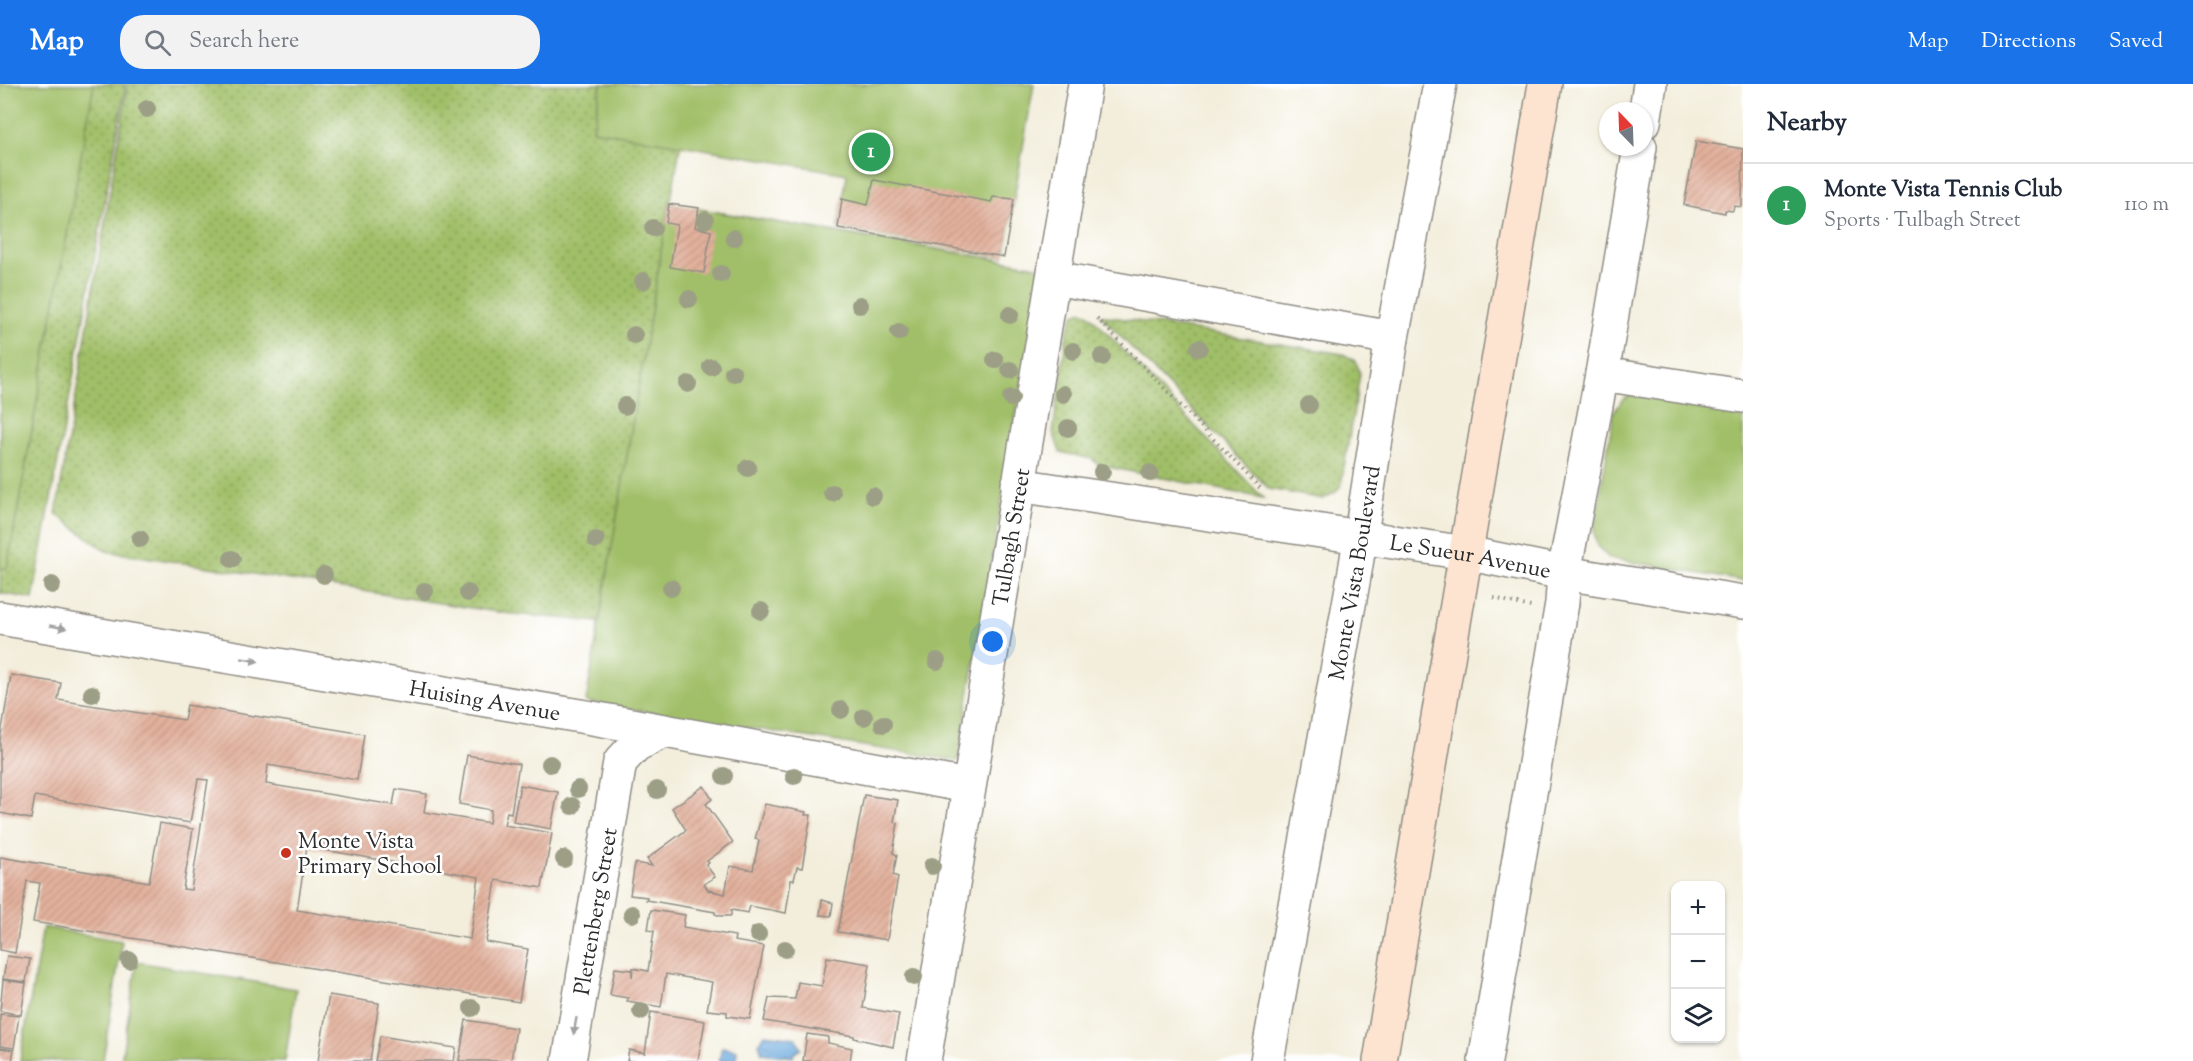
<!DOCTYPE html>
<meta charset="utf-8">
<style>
:root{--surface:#fff;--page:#f2f2f3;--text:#1f2937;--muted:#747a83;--line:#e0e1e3;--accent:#1a73e8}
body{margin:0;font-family:"Sorts Mill Goudy",serif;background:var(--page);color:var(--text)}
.controls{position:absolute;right:18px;bottom:18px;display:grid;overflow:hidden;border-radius:12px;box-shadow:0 2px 4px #0004}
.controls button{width:54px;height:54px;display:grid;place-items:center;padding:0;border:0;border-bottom:2px solid var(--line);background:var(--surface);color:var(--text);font:30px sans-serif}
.compass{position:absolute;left:1599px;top:18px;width:54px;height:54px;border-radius:50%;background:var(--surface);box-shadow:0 2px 4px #0004;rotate:337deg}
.you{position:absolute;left:993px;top:558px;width:21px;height:21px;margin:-15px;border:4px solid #fff;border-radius:50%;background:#1a73e8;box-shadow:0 0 0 9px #1a73e833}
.badge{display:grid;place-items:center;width:39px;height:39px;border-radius:50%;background:var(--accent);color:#fff;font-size:20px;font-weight:700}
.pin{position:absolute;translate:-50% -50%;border:3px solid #fff;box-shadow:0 2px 6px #0006}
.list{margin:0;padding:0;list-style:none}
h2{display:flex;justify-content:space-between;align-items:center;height:78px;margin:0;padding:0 24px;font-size:26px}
h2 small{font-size:20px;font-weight:400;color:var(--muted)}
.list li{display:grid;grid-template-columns:39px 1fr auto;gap:18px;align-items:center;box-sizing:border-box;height:84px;padding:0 24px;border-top:2px solid var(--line)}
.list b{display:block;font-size:22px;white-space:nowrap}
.list p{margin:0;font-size:20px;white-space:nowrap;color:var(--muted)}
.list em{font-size:20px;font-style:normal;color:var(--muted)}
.icon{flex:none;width:33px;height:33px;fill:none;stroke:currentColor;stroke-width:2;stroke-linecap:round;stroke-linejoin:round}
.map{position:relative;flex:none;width:1743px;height:977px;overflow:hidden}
header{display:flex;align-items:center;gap:36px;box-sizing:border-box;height:84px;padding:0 30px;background:var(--accent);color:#fff}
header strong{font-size:28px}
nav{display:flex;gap:33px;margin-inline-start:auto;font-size:21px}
.search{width:420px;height:54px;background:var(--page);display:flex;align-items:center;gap:15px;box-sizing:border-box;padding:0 21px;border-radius:24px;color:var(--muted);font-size:22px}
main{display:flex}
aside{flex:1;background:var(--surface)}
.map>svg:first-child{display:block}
</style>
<header>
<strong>Map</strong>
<div class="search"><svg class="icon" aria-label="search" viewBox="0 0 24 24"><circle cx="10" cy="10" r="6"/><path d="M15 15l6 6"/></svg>Search here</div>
<nav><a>Map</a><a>Directions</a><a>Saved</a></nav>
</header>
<main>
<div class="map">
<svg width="1743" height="977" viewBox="0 0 1743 977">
<defs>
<pattern id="grass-dots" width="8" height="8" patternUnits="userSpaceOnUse" patternTransform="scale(1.5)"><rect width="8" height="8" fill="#a0bf67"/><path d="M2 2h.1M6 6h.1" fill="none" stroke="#839b55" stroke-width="1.8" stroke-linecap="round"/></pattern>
<pattern id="water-ripples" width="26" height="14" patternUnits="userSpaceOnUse" patternTransform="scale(1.5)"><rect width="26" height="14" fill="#6ba9de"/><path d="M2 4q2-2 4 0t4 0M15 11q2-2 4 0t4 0" fill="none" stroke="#588ab4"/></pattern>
<pattern id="building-hatch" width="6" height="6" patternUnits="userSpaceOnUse" patternTransform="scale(1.5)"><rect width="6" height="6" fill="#e2b19c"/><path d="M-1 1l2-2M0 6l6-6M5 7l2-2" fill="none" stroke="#c29887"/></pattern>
</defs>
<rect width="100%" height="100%" fill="#fff"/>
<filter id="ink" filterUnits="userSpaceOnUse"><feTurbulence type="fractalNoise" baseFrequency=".0167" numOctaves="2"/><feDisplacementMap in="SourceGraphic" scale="12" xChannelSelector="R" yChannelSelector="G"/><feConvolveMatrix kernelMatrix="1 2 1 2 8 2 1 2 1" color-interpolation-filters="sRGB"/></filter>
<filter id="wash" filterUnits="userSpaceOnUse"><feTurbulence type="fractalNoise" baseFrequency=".008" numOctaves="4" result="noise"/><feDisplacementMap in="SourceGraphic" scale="24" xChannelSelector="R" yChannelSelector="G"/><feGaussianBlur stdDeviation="1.35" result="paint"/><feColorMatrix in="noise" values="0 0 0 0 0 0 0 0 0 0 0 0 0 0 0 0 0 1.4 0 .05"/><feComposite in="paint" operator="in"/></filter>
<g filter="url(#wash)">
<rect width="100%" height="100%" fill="#f3eedc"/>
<g fill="url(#grass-dots)" stroke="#667549" stroke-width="1.5">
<path d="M0,0H126L33,515L0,509Z"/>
<path d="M128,0H601L593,46L681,58L667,139L699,125L1032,181L599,538L503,529L106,467L56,430Z"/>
<path d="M1082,227L1088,229L1263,414L1098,381L1092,375L1060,368L1053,348L1067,249L1074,230Z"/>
<path d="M1100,231L1343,270L1356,277L1360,290L1341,401L1336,408L1323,415L1269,405Z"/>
</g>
<g fill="#a0bf67" stroke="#667549" stroke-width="1.5">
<path d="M0,0H94L7,485L0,484Z"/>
<path d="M601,0H1034L1004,173L838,144L847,90L593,46Z"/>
<path d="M669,120L1041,183L958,677L586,618Z"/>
<path d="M1633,311L1743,327V497L1609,474L1597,462L1594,447L1614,327L1625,314Z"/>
<path d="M43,843L122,857L103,977H20Z"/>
<path d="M137,878L296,905L285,977H121Z"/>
</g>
<g fill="url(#water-ripples)" stroke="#4b6a84" stroke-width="1.5">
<path d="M765,950L796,954L801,965L794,969L793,973L762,969L759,960Z"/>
<path d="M722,963L737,966L736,977H719Z"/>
</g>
<g id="blocks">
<g fill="url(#building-hatch)" fill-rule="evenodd">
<path d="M1696,57L1743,65L1742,123L1734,122L1733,127L1725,126V129L1684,121Z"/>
<path d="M874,96L991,118L993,113L1014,115L1004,173L838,144L842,115L868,121Z"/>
<path d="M669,120L699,124L695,143L711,147L704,189L670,183L677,141L666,139Z"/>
<path d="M11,591L61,599L58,616L184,636L187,621L364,650L357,696L268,681L266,700L393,721L396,705L427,710L424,728L489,739L491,726L459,720L467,671L519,680L511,729L507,728L504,741L552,749L542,804L496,796L486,858L528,865L519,918L33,838L40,799L27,797L15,869L0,866V773L149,798L160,739L193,745L183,805L191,806L208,696L198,695L190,739L35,712L31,735L0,729V657ZM307,763L479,793L470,855L297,826Z"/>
<path d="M520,701L558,708L551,745L513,738Z"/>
<path d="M704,702L712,715L706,720L733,758L707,777L709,779L706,781L715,793L704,800L708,806L725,810L730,782L753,786L759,756L755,755L765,720L806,728L805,731H811L802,784L797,783L794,796H791L786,829L750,822L748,829L731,826V832H721L715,830V828L646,816L647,813L630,811L635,779L652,782L647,775L686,746L672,724Z"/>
<path d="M864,711L898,716L894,738L898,739L893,769L897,771L893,791L898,793L887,856L838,848Z"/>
<path d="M822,816L833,819L831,832L820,831Z"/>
<path d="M651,826L685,831L683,843L735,852L734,857L764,862L750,935L727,932V928L707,926L712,898L666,890L661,923L627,917L628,914L610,911L615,884L632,886V893L633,884L648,887L654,847L648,846Z"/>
<path d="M7,872L30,875L26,898L3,895Z"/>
<path d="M827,873L870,880L863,924L899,930L893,963L854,954V952L764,937L769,914L795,915L798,898L822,902Z"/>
<path d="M3,896L26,899L21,931L0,927Z"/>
<path d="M329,911L379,919L370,977H318Z"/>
<path d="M651,928L705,937L698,977H627L629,966L645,969Z"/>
<path d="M0,930L19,932L14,964L0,962Z"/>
<path d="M466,936L516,944L511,977H459Z"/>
<path d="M807,950L828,953V959L852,964L850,977H803Z"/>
<path d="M380,952L456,964L454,977H375Z"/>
<path d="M0,964L14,966L12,977H0Z"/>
</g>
</g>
</g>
<g filter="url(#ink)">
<use href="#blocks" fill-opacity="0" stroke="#8f8c84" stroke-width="1.5"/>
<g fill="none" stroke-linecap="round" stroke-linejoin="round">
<g stroke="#8f8c84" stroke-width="36">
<g id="street">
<path d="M1644,38L1650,0"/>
<path d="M1054,194L1392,254"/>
<path d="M1602,290L1743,312"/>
<path id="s1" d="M1018,401L1466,469L1564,489L1743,518"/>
<path id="s2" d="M0,534L598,635L968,702"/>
<path id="s3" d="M569,977L620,678L636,661L664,647"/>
<path id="s4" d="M924,977L1085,0"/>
<path id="s5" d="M1267,977L1355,487L1392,254L1440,0"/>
<path d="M1485,977L1562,519L1564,489L1602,290L1640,63"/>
</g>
</g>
<g stroke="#8f8c84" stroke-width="36">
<path id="secondary" d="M1380,977L1545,0"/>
</g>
<g stroke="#8f8c84" stroke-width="4" stroke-dasharray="1.5 4.5" stroke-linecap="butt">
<path d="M1097,234L1262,406"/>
<path d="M1494,514L1531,523"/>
</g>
<use href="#street" stroke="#fff" stroke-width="33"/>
<use href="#secondary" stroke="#fde4d1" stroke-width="33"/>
</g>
<g fill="#9c9f86">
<circle cx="147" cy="25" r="9"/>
<circle cx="705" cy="136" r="9"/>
<circle cx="653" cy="144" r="9"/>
<circle cx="734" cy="154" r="9"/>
<circle cx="721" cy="190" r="9"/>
<circle cx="643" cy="197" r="9"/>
<circle cx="689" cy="215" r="9"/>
<circle cx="860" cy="221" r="9"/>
<circle cx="1010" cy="231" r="9"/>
<circle cx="899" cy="248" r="9"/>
<circle cx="634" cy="251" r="9"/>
<circle cx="1199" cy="264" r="9"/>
<circle cx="1073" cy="267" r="9"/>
<circle cx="1102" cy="273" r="9"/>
<circle cx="995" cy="276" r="9"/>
<circle cx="711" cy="283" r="9"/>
<circle cx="1010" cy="286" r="9"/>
<circle cx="733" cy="289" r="9"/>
<circle cx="688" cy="300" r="9"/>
<circle cx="1063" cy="310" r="9"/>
<circle cx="1011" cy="314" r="9"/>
<circle cx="1309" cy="321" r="9"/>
<circle cx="625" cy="322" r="9"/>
<circle cx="1068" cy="344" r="9"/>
<circle cx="748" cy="384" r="9"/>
<circle cx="1102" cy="388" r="9"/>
<circle cx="1150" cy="389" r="9"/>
<circle cx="832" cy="409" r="9"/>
<circle cx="873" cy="412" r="9"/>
<circle cx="140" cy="455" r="9"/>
<circle cx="596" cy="456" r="9"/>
<circle cx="232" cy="475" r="9"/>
<circle cx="324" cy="491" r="9"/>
<circle cx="52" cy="501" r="9"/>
<circle cx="671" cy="504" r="9"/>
<circle cx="425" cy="507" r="9"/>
<circle cx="468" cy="509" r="9"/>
<circle cx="761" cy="527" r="9"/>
<circle cx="937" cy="577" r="9"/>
<circle cx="92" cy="610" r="9"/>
<circle cx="841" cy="626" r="9"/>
<circle cx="864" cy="633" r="9"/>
<circle cx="883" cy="640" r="9"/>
<circle cx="550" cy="680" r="9"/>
<circle cx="724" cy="692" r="9"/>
<circle cx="794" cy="692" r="9"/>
<circle cx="578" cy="705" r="9"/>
<circle cx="657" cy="706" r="9"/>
<circle cx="572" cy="722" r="9"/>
<circle cx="564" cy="775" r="9"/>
<circle cx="932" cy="782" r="9"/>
<circle cx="632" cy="830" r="9"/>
<circle cx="758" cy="850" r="9"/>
<circle cx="785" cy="865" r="9"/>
<circle cx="129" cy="876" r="9"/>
<circle cx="914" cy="893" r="9"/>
<circle cx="472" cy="924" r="9"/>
<circle cx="641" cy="927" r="9"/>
</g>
<defs><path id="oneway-solid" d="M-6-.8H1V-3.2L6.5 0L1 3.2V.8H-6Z" transform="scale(1.5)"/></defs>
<g fill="#a0a0a0">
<use href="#oneway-solid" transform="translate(58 543) rotate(10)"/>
<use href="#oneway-solid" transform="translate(250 576) rotate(10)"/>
<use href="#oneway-solid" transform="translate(575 942) rotate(100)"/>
</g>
</g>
<circle fill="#c8321e" stroke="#fff" stroke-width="2" cx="286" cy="769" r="6"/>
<g text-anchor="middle" stroke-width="5" stroke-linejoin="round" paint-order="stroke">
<g font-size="22" fill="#2b2b2b" stroke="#fff">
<text dy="8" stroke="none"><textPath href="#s4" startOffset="531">Tulbagh Street</textPath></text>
<text dy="8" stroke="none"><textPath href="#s1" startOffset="458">Le Sueur Avenue</textPath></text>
<text dy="8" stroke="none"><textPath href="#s5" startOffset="496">Monte Vista Boulevard</textPath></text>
<text dy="8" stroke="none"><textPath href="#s2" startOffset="492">Huising Avenue</textPath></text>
<text dy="8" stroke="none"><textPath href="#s3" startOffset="152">Plettenberg Street</textPath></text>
</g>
<g font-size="22" fill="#2b2b2b" stroke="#fff" text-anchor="start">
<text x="298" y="764">Monte Vista<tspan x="298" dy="25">Primary School</tspan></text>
</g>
</g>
</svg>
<div class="controls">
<button>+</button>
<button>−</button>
<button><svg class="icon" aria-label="layers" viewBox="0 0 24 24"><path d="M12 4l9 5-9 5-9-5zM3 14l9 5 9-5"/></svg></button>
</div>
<svg class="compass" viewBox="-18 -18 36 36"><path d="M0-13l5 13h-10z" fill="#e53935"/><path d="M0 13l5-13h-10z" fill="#747a83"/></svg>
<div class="you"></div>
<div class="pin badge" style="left:871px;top:68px;background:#2e9e5b">1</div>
</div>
<aside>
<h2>Nearby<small></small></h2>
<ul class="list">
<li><span class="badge" style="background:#2e9e5b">1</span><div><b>Monte Vista Tennis Club</b><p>Sports · Tulbagh Street</p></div><em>110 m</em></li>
</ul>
</aside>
</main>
